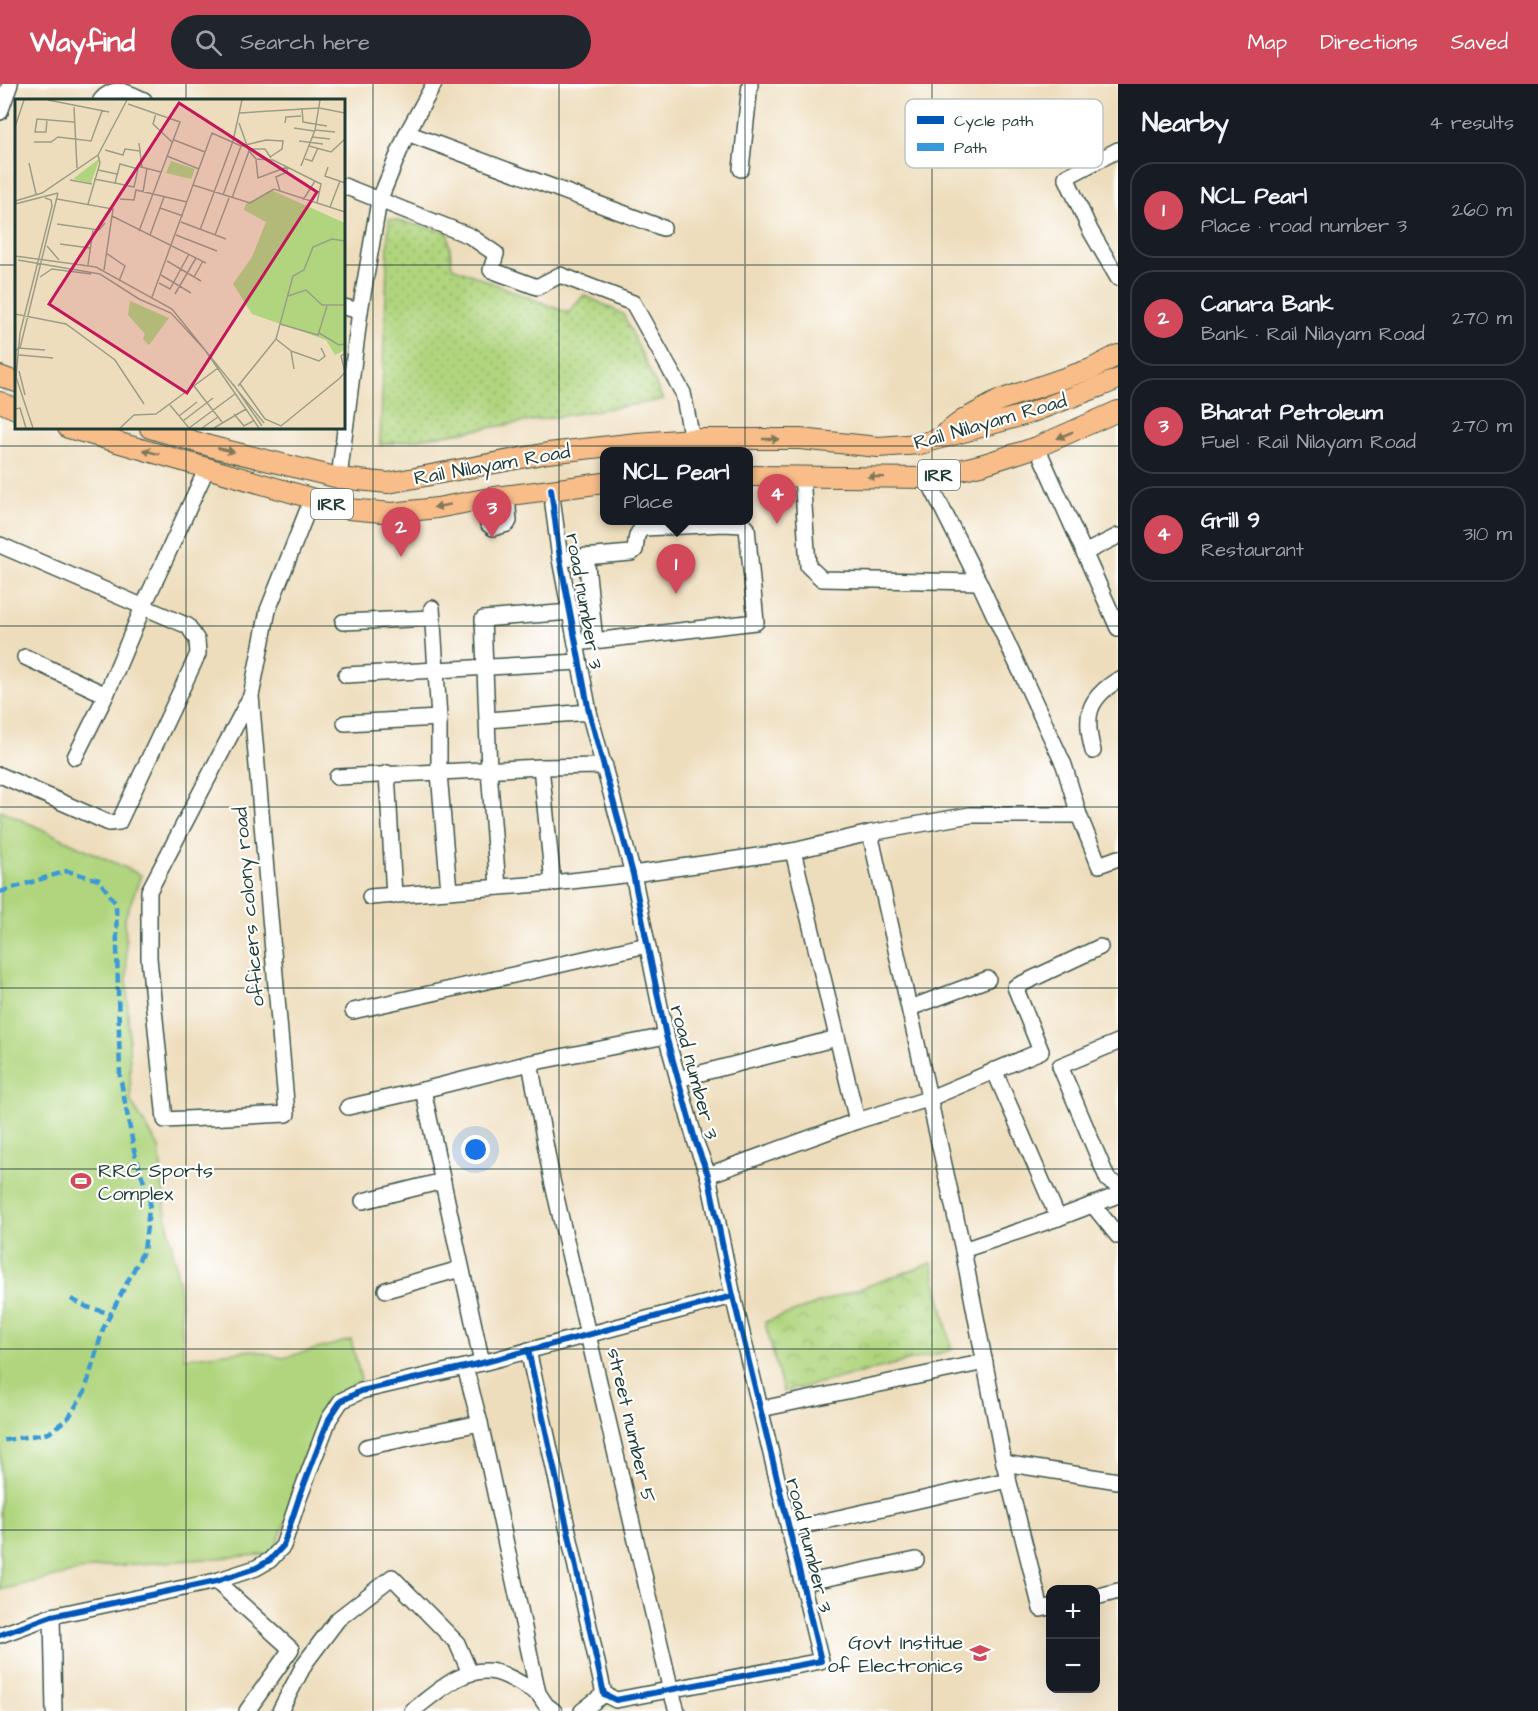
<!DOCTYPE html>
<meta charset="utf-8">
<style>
:root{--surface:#171b24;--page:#20242c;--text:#f1f3f6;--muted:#9ea1a6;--line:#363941;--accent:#d1495b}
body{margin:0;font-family:"Architects Daughter",sans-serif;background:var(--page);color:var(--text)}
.controls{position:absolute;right:18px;bottom:18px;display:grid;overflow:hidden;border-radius:12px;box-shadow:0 6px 24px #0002}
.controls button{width:54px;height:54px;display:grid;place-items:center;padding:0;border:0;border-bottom:2px solid var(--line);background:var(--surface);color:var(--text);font:30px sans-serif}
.you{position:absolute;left:476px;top:1066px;width:21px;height:21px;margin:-15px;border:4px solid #fff;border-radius:50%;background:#1a73e8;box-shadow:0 0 0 9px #1a73e833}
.badge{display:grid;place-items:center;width:39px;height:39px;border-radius:50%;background:var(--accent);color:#fff;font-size:20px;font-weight:700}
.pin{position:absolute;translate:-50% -50px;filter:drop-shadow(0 2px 3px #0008)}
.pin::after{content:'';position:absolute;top:32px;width:21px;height:18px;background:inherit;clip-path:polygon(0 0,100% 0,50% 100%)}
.popup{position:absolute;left:600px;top:363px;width:153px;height:78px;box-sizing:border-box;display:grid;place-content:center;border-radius:12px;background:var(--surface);filter:drop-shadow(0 2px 4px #0005);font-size:20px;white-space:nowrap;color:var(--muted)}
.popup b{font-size:22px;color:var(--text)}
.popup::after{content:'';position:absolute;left:50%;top:100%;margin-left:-12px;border:12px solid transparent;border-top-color:var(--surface)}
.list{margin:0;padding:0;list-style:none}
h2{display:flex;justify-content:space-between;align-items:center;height:78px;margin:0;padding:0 24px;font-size:26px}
h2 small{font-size:20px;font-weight:400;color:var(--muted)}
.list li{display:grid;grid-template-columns:39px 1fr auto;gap:18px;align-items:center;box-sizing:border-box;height:96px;margin:0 12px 12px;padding:0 12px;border:2px solid var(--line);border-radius:24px}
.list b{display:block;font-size:22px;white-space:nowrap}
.list p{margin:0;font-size:20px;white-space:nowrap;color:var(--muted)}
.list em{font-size:20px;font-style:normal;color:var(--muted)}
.icon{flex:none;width:33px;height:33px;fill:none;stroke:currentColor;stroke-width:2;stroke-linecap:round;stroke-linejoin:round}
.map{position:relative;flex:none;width:1118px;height:1627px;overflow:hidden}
header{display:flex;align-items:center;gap:36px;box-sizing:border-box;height:84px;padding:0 30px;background:var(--accent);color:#fff}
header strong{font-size:28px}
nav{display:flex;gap:33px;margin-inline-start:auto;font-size:21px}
.search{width:420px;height:54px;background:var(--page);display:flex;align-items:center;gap:15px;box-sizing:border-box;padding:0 21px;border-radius:33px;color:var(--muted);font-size:22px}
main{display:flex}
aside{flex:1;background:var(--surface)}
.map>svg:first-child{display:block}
</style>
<header>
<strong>Wayfind</strong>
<div class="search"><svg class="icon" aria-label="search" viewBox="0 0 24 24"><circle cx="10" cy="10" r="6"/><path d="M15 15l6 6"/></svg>Search here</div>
<nav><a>Map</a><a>Directions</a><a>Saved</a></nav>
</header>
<main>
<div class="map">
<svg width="1118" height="1627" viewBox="0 0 1118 1627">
<defs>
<pattern id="grass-dots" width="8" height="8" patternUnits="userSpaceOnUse" patternTransform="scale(1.5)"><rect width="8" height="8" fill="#b0d57e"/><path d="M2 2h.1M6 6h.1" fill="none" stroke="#8fae68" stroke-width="1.8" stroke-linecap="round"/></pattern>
<pattern id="park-crowns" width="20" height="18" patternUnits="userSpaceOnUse" patternTransform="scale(1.5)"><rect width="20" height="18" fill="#b0d57e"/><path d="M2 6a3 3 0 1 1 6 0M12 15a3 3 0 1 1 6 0" fill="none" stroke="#8fae68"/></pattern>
</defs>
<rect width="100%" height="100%" fill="#fff"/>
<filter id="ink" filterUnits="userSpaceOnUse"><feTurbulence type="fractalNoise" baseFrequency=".0167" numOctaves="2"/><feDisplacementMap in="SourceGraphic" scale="12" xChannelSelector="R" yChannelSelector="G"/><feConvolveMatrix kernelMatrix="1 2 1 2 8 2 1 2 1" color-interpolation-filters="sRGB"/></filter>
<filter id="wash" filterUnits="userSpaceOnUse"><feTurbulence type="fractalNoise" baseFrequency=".008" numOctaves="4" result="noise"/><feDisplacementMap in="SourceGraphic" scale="24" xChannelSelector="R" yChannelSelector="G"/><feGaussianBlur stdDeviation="1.35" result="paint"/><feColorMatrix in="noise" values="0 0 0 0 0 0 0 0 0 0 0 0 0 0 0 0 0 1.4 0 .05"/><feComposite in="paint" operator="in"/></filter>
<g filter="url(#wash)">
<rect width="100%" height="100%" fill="#eeddbc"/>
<path fill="url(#grass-dots)" stroke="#688959" stroke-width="1.5" d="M389,135L448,148L452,183L568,229L584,211L623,230L663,316L380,361Z"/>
<path fill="url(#park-crowns)" stroke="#688959" stroke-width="1.5" d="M932,1179L952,1266L783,1308L765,1238Z"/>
<path fill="#b0d57e" stroke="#688959" stroke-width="1.5" d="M0,726L141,791L125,834L131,1018L159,1063L166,1131L179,1199L184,1274L252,1266L283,1274L351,1256L361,1296L332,1314L323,1342L273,1470L97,1483L0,1506Z"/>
</g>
<g filter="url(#ink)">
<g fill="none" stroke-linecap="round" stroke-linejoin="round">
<g stroke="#3e5548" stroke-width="18">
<g id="minor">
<path d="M101,16C115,0 128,9 144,16"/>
<path d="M0,28L10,0"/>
<path d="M407,49L663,144"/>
<path d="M1118,66L1066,93L1090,146L1118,194"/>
<path d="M741,85L750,0"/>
<path d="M344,102L470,152L496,170L491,186L537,203L560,191L633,219L683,309L692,355"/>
<path d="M344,223L360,227"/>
<path d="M1037,363L1118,544"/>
<path d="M802,391L808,482L822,495L979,498"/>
<path d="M339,394L360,227L379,117L407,49L434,0"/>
<path d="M927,394L979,498L1064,681L1079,731L1099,781L1118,774"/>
<path d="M481,416L488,440L493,444L507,440L509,437L507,411"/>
<path d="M0,461L188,542L197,556L198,570L119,738L109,739L0,691"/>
<path d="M1084,469L1118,452"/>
<path d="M586,472L595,557"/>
<path d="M560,475L631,469L635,466C637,458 634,449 644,444L723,440L743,441L747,444L756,538L576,559"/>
<path d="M432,524L439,634V689L449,807"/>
<path d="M343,538L433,534"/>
<path d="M25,573L106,611"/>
<path d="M346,591L579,578"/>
<path d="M251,612L287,1030L165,1036L149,874V807L251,612L268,526L312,415"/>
<path d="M488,636L589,628"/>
<path d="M345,639L439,634"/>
<path d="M1093,667C1084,633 1087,615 1118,596"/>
<path d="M75,673L106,611L143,523L207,384"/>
<path d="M541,683L553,799"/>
<path d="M387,689L394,812"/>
<path d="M337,693L541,683L605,682"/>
<path d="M870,749L963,1166L1004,1379L1041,1525L1050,1523"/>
<path d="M793,767L857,1037"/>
<path d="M498,803L489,686L483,535L571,528"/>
<path d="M370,813L553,799L633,790L793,767L870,749L970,731H1079"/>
<path d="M910,924L988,895"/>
<path d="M353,927L647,861"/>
<path d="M1118,958L1060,982L1108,1096L1118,1101"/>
<path d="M530,979L552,1096L671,1607L677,1627"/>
<path d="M994,986L1058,1134"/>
<path d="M678,995L837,954"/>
<path d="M423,1006L482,1279"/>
<path d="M348,1023L423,1006L530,979L666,952"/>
<path d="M708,1091L857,1037L928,1015L1041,967L1015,903L1100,863"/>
<path d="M363,1117L443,1097"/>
<path d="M1093,1121L1118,1152"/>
<path d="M963,1166L1058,1134L1118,1111"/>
<path d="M386,1206L460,1185"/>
<path d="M528,1266L604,1610L616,1616L821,1577L733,1212L708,1091L696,1059L666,952L633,790L589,628L560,475L551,405"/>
<path d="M465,1283L480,1339L538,1609L546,1621L554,1627"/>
<path d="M761,1325L985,1278"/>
<path d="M366,1363L480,1339"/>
<path d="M1004,1379L1118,1397"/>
<path d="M789,1445L1008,1396"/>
<path d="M216,1497L291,1565L247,1627"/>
<path d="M803,1499L916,1476"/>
<path d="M1096,1513L1118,1507"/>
<path d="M52,1532L54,1627"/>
<path d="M0,1551L52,1532L216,1497L256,1484L270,1476L283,1462L299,1414L329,1335L341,1317L361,1307L482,1279L733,1212"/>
<path d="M280,1627L305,1579L338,1535L392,1493L457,1559L470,1589"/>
<path d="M412,1627C435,1610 463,1581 495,1588C509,1591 526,1603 538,1609"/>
<path d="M582,1627L604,1610"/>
</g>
</g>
<g stroke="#3e5548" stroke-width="22">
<g id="major">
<path d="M0,292L16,298"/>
<path d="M0,318L16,325"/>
<path d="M68,344L349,425L392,429L437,424L495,413L604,399"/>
<path d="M150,344L213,363L339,394L388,399L548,369L637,359L692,355H800L878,363L920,360L1027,330L1104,301L1118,295"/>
<path d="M947,348L963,336L1000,316L1091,285L1118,271"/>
<path d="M748,392L927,394L984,380L1037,363L1118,327"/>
</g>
</g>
<use href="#minor" stroke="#fff" stroke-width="15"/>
<use href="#major" stroke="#f8bd89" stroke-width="20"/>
<g stroke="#3a99d8" stroke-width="4.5" stroke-dasharray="9 4.5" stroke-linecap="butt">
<path d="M0,808L67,787L99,796L116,820L120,992L134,1066L150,1118L144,1166L103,1245L85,1307L69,1333L49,1349L0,1357"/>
<path d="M71,1215L87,1223L112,1230"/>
</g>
<g stroke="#fff" stroke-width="10">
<g id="cycleway">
<path d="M528,1266L604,1610L616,1616L821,1577L733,1212L708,1091L696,1059L666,952L633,790L589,628L560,475L551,405"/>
<path d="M0,1551L52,1532L216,1497L256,1484L270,1476L283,1462L299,1414L329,1335L341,1317L361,1307L482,1279L733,1212"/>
</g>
</g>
<use href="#cycleway" stroke="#0057b8" stroke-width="6"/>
</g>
<defs><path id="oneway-solid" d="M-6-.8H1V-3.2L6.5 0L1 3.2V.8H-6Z" transform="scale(1.5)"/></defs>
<g fill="#81775a">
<use href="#oneway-solid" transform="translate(1065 351) rotate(156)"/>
<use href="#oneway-solid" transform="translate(771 355)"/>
<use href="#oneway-solid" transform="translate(226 366) rotate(14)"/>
<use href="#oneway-solid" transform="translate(151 368) rotate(-164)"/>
<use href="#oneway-solid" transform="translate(876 393) rotate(-179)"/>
<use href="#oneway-solid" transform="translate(442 422) rotate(170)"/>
</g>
</g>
<path fill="none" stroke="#1f3d34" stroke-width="1.5" stroke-opacity="0.55" d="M186,0V16M373,0V1627M559,0V1627M745,0V1627M932,0V1627M0,181H16M344,181H1118M186,344V1627M0,362H1118M0,542H1118M0,723H1118M0,904H1118M0,1085H1118M0,1265H1118M0,1446H1118"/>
<defs>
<g id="stadium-bare" transform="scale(1.62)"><path d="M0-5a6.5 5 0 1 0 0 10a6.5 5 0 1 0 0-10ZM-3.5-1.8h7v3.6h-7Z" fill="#d1495b" stroke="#fff" stroke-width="2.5" paint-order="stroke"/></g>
<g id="university-bare" transform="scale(1.62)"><path d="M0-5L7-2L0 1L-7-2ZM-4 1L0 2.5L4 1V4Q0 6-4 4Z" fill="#d1495b" stroke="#fff" stroke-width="2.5" paint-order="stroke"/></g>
</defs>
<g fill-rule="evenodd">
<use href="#stadium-bare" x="81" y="1097"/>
<use href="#university-bare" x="980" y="1569"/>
</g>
<g text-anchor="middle" stroke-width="4.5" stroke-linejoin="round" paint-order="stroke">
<g fill="#fff" stroke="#627771" stroke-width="1.5">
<rect x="918" y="376" width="42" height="30" rx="4.5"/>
<rect x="311" y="405" width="42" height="30" rx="4.5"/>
</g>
<g font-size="18" font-weight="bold" fill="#1f3d34">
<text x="939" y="397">IRR</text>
<text x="332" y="426">IRR</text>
</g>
<g font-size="20" fill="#1f3d34" stroke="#fff">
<text transform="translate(990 337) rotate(-16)" y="7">Rail Nilayam Road</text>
<text transform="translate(492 380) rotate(-10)" y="7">Rail Nilayam Road</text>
<text transform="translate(585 517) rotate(80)" y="7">road number 3</text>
<text transform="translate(248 823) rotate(-95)" y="7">officers colony road</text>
<text transform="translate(695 988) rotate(75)" y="7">road number 3</text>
<text transform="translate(632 1341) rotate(77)" y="7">street number 5</text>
<text transform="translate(810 1461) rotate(76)" y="7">road number 3</text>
</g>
<g font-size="20" fill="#1f3d34" stroke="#fff" text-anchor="start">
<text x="98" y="1093">RRC Sports<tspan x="98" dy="23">Complex</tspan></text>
<text x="963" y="1565" text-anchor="end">Govt Institue<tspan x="963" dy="23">of Electronics</tspan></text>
</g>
</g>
<g transform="translate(15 15)">
<rect width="330" height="330" fill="#eeddbc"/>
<path d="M115,202L154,219L134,246L128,240L130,235L113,216Z" fill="#b0d57e"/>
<path d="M85,59L76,84L58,80ZM156,62L180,70L176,80L151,74Z" fill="#b0d57e"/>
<path d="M256,91L330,124V251L320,256L311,241L237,215L218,185L237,158L251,123L229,111L231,105Z" fill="#b0d57e"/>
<path fill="none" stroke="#9b9d86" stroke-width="1.5" d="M33,1L94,13M113,5L165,23L124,132M59,8L62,69M287,9L288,23L312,27M141,14L138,25L158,44M225,14L304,9L330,14M32,20L31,33H20L22,20L59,23M270,24L271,18L286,17M0,28L9,1M279,29L299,32M300,31L320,33M297,38L315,40M159,41L190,53M284,42L308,45M19,43H36L43,38L76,42L87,12M124,44L127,68M226,47L251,41L268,42L267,50L255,58M294,47L316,53L330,40M234,50H250L256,59M90,51L108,56L110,50L125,52M234,52L241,60L258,61L306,85L302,104M152,57L184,70M290,60L297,62L303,49M241,61L243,79L272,68M14,64L21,95M122,67L146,73M286,67L300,31L305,1M313,68L310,77L330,84M83,71L102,75M79,80L100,84L119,88L123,70L105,65L100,84M55,81L77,85M178,86L235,104L259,90L330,113M265,92L261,78L272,73V68M128,93L132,69M217,99L234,52L224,24M42,100L98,110L89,171M105,100L119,101L121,91L172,103M288,101L300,82M0,102L27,94L83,56L112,1M0,105L43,94M73,105L85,64L83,56M315,108L325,82M145,109L168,117M97,117L191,164M166,123L211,140M42,125L84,131L90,124M185,131L218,42L227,1M135,136L149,98M161,136L202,152M200,136L214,99M45,145L75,149M32,147L44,161M91,154L110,167L104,182M0,157L81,168L157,210L249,324M3,161L85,175L124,200L156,214L190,251L244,329M152,162L186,182M73,166L78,131M146,176L176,194M25,178L37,170L76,175M179,178L188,162M144,184L155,190L174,155M160,195L181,159M273,197L291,191L307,206H330M137,198L197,34L226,47L208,96M0,215L51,225L100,261L129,305M265,225L303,236L312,207M304,234L324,246L330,245M261,240L276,252L279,270M5,249L43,94M276,252L304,262L310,257L306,249M0,253L3,249L30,251M4,256L38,259M4,272L10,296M218,285L247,327M225,285L250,320L266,327L325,279L330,273L326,257L330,254M179,287L207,323M223,287L261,240L278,177L289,171L298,148L317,140L330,142M155,306L174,329L220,295M0,310L5,309L11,329M219,315L229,327L238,322M164,317L182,303M168,322L198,299M18,329L1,278L5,234L37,107L36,101L30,99M105,329L119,316L141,315L203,269M187,329L203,318M199,329L231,310"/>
<path fill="#c2185b" fill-opacity="0.15" stroke="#c2185b" stroke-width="3" d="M164,4L302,93L172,294L34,205Z"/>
<rect width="330" height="330" fill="none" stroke="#1f3d34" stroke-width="3"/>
</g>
<rect x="905" y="15" width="198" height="69" rx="9" fill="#fff" stroke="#bcc5c2" stroke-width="1.5"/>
<rect x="917" y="32" width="27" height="8" fill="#0057b8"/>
<rect x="917" y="59" width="27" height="8" fill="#3a99d8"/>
<g font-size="16" fill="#1f3d34">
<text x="954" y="42">Cycle path</text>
<text x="954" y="69">Path</text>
</g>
</svg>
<div class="controls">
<button>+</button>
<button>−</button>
</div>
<div class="you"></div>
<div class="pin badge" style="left:676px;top:510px">1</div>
<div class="popup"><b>NCL Pearl</b>Place</div>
<div class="pin badge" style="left:401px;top:473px">2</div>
<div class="pin badge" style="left:492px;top:454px">3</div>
<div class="pin badge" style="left:777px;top:440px">4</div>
</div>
<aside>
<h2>Nearby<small>4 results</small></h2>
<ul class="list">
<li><span class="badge">1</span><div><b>NCL Pearl</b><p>Place · road number 3</p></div><em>260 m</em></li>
<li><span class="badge">2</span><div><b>Canara Bank</b><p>Bank · Rail Nilayam Road</p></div><em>270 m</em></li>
<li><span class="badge">3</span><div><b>Bharat Petroleum</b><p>Fuel · Rail Nilayam Road</p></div><em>270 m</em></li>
<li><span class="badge">4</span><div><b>Grill 9</b><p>Restaurant</p></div><em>310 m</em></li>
</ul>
</aside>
</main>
